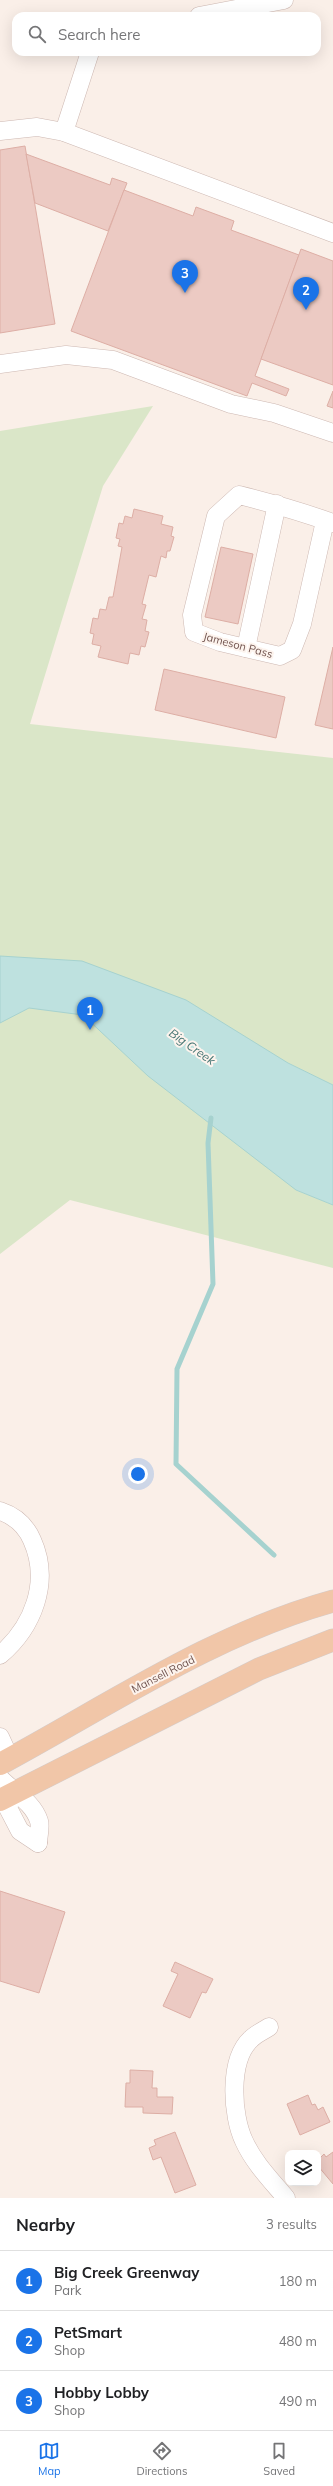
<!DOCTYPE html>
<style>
:root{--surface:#fff;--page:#f6f6f6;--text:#202124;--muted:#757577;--line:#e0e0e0;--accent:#1a73e8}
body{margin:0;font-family:Mulish,sans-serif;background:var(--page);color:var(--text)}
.controls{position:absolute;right:12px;bottom:12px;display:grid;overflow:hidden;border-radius:8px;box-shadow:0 4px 16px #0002}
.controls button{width:36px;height:36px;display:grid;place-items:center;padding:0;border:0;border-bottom:1px solid var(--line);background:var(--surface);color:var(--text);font:20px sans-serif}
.you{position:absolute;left:138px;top:1474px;width:14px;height:14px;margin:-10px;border:3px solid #fff;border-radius:50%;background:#1a73e8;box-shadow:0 0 0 6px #1a73e833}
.badge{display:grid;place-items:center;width:26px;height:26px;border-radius:50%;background:var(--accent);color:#fff;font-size:13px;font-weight:700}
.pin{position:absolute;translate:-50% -33px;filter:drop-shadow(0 1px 2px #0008)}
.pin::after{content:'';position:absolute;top:21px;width:14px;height:12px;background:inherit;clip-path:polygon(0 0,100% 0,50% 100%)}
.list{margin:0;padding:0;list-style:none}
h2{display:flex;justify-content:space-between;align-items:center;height:52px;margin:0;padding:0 16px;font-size:17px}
h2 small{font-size:13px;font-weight:400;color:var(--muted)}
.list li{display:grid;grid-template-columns:26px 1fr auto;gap:12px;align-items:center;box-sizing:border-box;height:60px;padding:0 16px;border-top:1px solid var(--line)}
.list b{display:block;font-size:15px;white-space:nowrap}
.list p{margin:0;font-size:13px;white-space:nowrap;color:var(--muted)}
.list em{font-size:13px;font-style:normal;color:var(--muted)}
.icon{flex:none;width:22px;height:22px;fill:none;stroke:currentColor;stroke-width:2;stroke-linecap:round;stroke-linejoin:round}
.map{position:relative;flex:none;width:333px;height:2198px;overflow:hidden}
.search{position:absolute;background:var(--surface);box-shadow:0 4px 16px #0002;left:12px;right:12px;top:12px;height:44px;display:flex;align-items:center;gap:10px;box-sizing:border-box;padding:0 14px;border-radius:12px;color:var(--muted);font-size:15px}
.sheet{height:232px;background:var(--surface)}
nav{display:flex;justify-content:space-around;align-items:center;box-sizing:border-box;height:56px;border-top:1px solid var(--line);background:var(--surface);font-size:11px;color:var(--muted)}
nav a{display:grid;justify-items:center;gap:2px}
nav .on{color:var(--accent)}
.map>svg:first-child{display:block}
</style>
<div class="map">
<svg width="333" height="2198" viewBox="0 0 333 2198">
<rect width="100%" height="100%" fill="#faefe8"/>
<path fill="#dae6c8" d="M153,406L103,486L30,724L333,758V1085L288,1063L296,1190L333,1205V1268L70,1200L0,1254V431Z"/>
<path fill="#bee1df" stroke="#a6d2cf" d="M0,956L82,961L186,1000L288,1063L333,1085V1205L296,1190L148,1076L83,1015L29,1008L0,1023Z"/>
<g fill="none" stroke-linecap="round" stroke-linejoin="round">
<path stroke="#a6d2cf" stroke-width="5" d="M211,1118L208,1143L213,1284L177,1369L176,1464L274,1555"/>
</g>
<g fill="#eccac3" stroke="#ddaea5">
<path d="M25,146L55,324L0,333V150Z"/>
<path d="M26,154L110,185L112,178L127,183L108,231L35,203Z"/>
<path d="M124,190L193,216L196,207L234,221L231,230L299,255L255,376L289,389L286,396L252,383L247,396L71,331Z"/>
<path d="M301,249L333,261V385L261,359Z"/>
<path d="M333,391V408L327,406Z"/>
<path d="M134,509L163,516L161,524L173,527L171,536L174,537L170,551H167L166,558L161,556L156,577L149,575L142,604L146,605L142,619L147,620L145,631L149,632L145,647L141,646L139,655L130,653L128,664L98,657L101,646L92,644L94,634L90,633L93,618L98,619L100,609L106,610L109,597H113L122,547L118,546L120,539L116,538L119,523L123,524L125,516L132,518Z"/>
<path d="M221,547L253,554L238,624L205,617Z"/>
<path d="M333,647V729L315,725Z"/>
<path d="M164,669L285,697L276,738L155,710Z"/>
<path d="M0,1891L65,1912L39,1993L0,1981Z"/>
<path d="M175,1962L213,1979L206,1993L202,1992L190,2018L163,2006L178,1974L171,1971Z"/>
<path d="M130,2070L153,2071L152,2088H157V2097H173L172,2114L143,2113V2107H125L126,2083H130Z"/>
<path d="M308,2095L312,2105L315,2104L318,2110L323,2107L330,2122L300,2135L287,2104Z"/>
<path d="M175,2132L196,2185L175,2193L161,2157L153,2160L149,2148L156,2145L154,2140Z"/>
<path d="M333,2152V2184L318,2166V2160L324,2154L326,2157Z"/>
</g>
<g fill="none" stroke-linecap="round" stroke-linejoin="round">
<g stroke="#cdb8b2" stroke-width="19">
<g id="minor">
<path d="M199,16L284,0"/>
<path d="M0,131L37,127L64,132L333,233"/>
<path d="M64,132L90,52"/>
<path d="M0,364L66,355L113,360L231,404L274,413L333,433"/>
<path d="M325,521L302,624L292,650L280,656L220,642L194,632L192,615L216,516L239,495C271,503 302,512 333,523"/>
<path d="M246,648L277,504"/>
<path d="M0,1511C15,1516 26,1526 32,1540C51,1582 33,1627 0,1655"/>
<path d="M0,1737L10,1759"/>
<path d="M0,1778C13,1792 33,1802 39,1821C41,1827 38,1837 38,1843"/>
<path d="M13,1792L8,1808L20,1831L38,1843"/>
<path d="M269,2027C263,2031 256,2034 251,2039C228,2060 232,2116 244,2141C254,2163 271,2180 286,2198"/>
</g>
</g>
<g stroke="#d4ccca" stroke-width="23">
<g id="major">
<path d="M0,1764C108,1706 213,1634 333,1601"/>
<path d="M0,1800L259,1669L333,1640"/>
</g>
</g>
<use href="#minor" stroke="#fff" stroke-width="18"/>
<use href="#major" stroke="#f1c6a8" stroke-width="22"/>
</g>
<g text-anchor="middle" stroke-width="4" stroke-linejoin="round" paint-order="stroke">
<g font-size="11" fill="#71544f" stroke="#fdf4ee">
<text transform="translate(238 645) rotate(15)" y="4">Jameson Pass</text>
<text transform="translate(163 1674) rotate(-27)" y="4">Mansell Road</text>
</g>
<g font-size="12" font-style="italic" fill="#447472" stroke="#fdf4ee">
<text transform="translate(192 1047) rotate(35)" y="4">Big Creek</text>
</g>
</g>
</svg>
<div class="controls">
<button><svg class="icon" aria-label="layers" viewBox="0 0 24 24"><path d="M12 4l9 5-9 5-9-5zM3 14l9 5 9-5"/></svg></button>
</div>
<div class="you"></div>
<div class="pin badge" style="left:90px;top:1030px">1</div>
<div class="pin badge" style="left:306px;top:310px">2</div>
<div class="pin badge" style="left:185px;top:293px">3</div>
<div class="search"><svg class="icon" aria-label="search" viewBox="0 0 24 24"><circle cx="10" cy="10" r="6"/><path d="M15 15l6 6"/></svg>Search here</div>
</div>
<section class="sheet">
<h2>Nearby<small>3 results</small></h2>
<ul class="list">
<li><span class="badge">1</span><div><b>Big Creek Greenway</b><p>Park</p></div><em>180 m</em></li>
<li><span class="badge">2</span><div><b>PetSmart</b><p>Shop</p></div><em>480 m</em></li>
<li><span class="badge">3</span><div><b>Hobby Lobby</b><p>Shop</p></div><em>490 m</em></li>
</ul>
</section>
<nav>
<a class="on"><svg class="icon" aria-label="map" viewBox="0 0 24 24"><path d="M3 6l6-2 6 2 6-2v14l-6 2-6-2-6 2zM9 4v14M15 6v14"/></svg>Map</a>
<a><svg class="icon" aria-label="directions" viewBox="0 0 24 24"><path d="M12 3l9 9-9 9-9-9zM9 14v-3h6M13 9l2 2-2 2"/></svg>Directions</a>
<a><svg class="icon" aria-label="saved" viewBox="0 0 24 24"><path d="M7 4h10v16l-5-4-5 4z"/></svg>Saved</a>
</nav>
